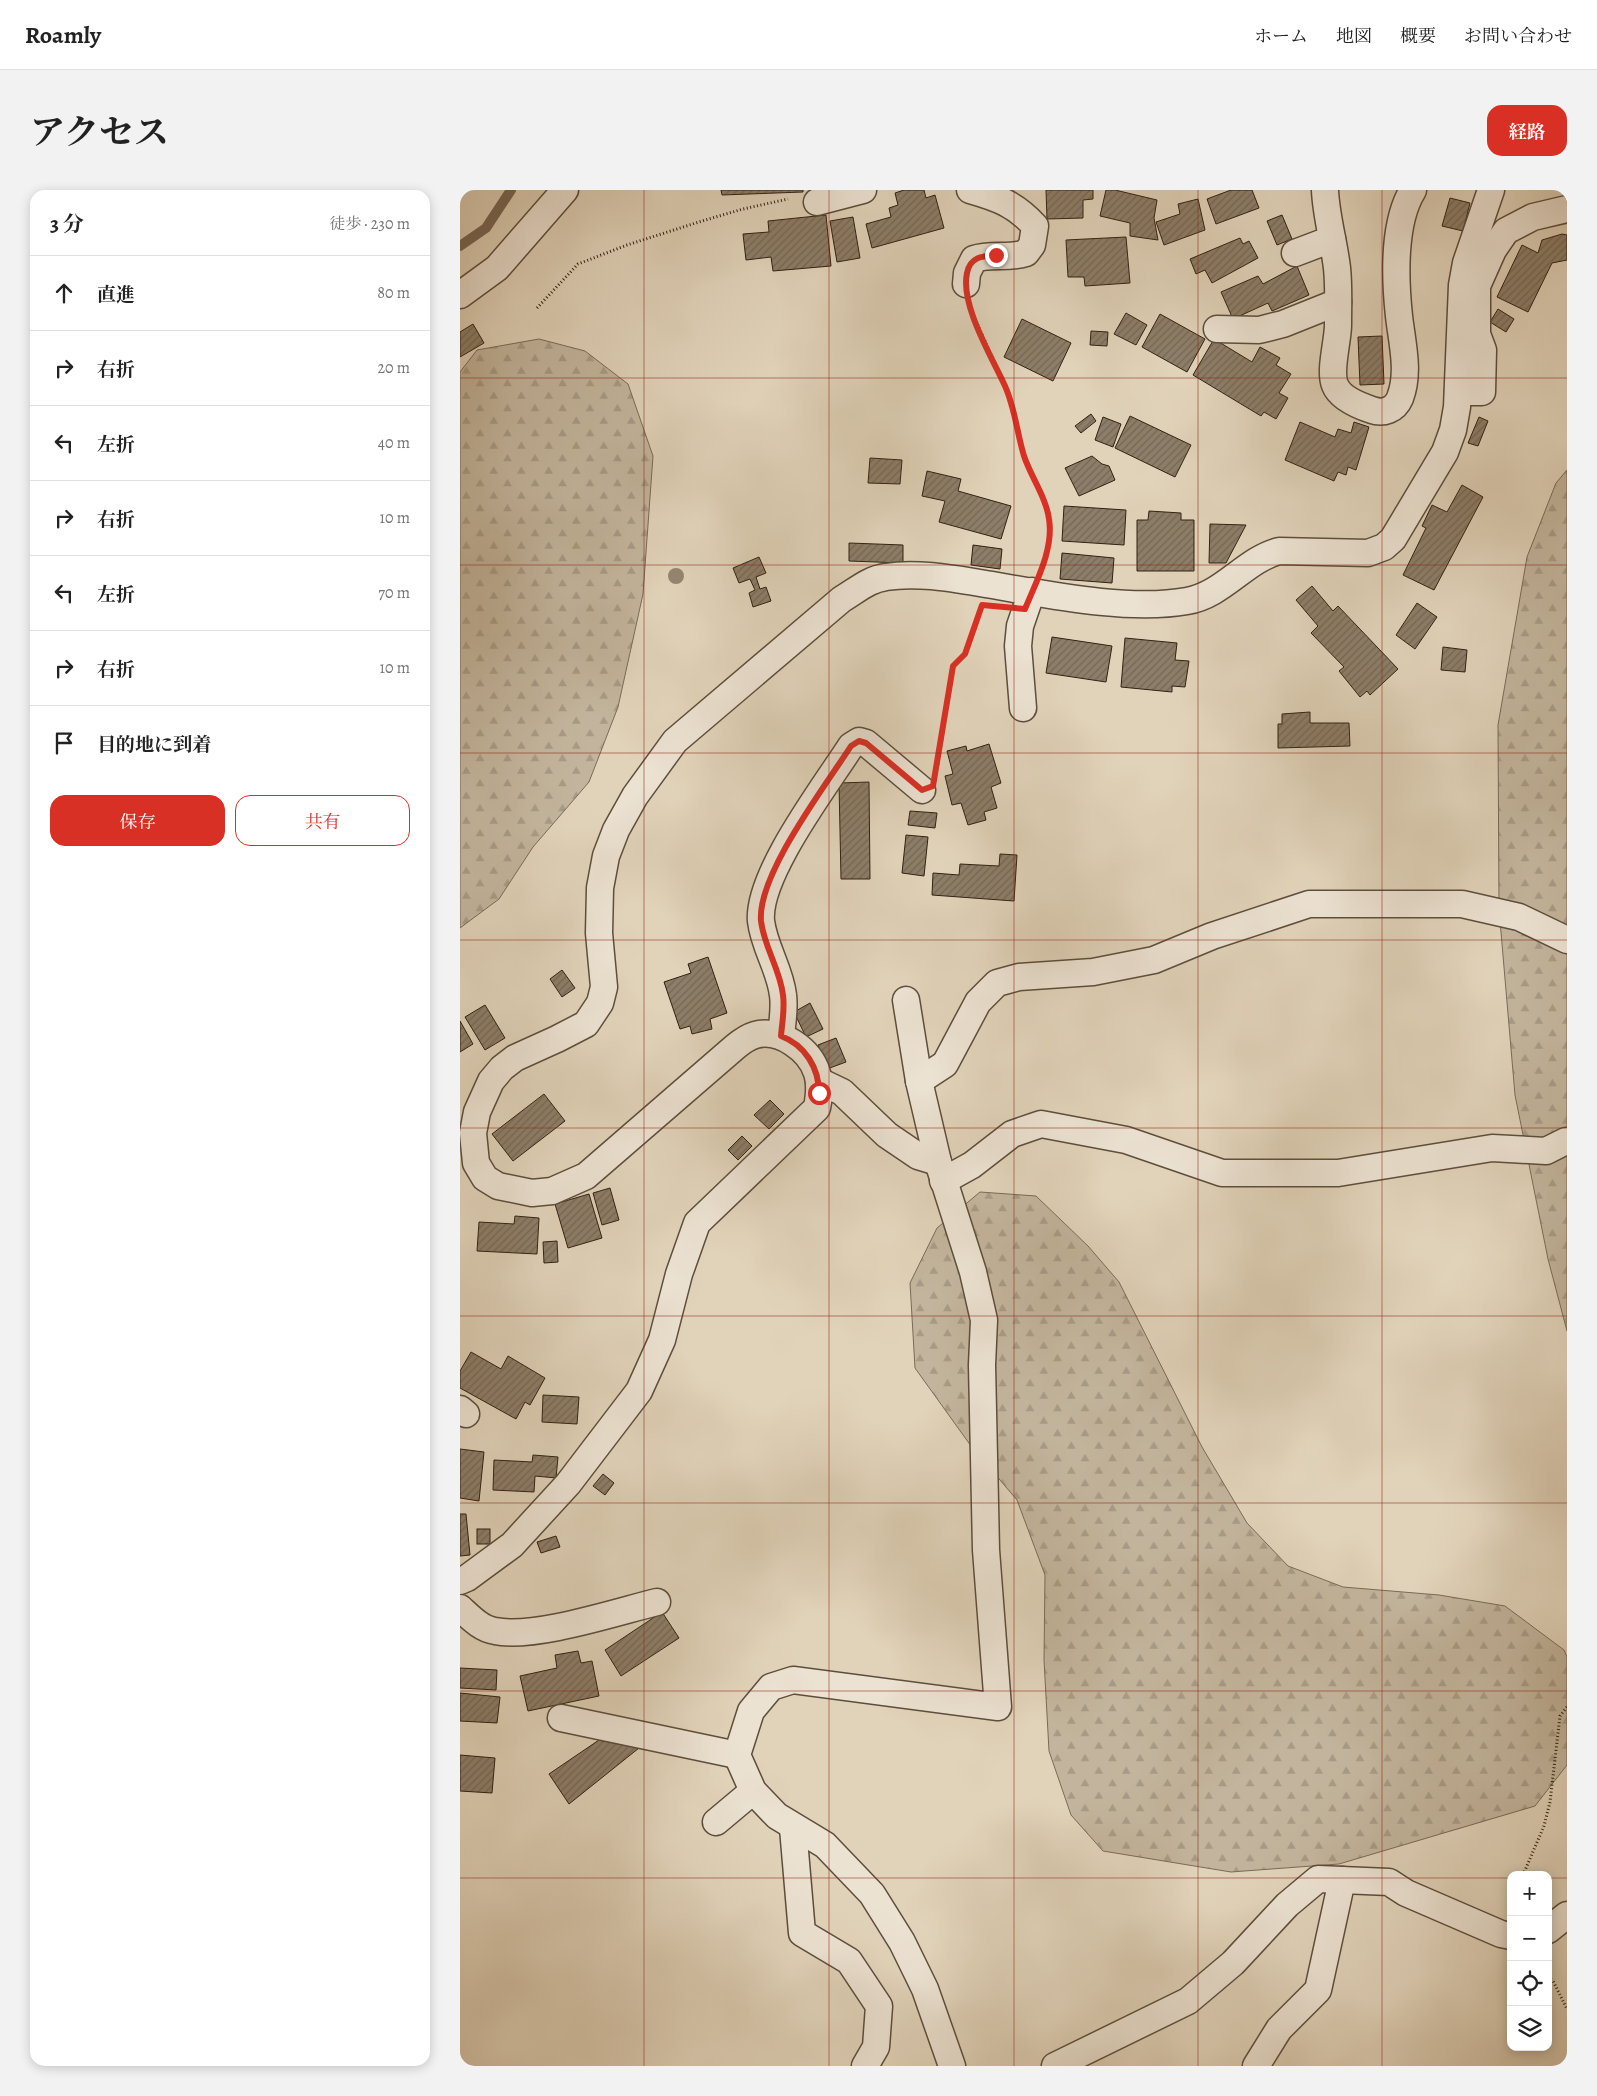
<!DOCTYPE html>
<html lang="ja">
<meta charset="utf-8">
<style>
:root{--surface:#fff;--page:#f2f2f2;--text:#222;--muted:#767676;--line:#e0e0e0;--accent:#d93025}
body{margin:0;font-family:Alegreya,"Noto Serif JP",serif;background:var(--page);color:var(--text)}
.controls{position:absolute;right:15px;bottom:15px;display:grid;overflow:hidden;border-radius:10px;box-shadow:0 2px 12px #0003}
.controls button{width:45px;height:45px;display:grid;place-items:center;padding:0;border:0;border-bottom:1px solid var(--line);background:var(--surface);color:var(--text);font:25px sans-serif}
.stop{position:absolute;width:15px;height:15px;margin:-11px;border:4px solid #d93025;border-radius:50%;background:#fff}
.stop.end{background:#d93025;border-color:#fff;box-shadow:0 1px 5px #0008}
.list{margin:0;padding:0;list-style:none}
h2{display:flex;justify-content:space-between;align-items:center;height:65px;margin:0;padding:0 20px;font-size:21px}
h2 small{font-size:16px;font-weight:400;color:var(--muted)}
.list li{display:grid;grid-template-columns:32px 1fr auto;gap:15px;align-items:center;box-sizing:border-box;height:75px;padding:0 20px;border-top:1px solid var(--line)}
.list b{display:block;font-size:19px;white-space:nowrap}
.list em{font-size:16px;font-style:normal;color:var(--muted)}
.actions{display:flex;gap:10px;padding:15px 20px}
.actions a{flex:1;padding:11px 0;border:1px solid var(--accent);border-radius:15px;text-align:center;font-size:18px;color:var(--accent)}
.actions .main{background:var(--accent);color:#fff}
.icon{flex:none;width:28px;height:28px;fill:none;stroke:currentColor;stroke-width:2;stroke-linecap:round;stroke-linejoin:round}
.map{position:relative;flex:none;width:1107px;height:1876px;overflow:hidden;border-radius:15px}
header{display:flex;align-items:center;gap:30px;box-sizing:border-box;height:70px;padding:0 25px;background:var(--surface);border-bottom:1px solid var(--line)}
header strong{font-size:24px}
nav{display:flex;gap:28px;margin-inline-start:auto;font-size:18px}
.intro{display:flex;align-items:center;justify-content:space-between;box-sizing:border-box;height:120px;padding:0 30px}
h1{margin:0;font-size:35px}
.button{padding:12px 22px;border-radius:15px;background:var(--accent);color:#fff;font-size:18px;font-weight:700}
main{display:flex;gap:30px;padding:0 30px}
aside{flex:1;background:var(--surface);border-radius:15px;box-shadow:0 2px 12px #0003}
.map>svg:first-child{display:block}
</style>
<header>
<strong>Roamly</strong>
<nav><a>ホーム</a><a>地図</a><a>概要</a><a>お問い合わせ</a></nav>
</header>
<div class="intro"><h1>アクセス</h1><a class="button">経路</a></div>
<main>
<aside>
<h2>3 分<small>徒歩 · 230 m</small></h2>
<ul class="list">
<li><svg class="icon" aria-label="ahead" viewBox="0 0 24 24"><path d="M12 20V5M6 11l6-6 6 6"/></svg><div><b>直進</b></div><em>80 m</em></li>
<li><svg class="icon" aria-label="right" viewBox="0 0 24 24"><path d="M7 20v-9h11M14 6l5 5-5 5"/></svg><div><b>右折</b></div><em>20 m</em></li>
<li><svg class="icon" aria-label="left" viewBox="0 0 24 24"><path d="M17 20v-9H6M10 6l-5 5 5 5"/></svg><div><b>左折</b></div><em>40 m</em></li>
<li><svg class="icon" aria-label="right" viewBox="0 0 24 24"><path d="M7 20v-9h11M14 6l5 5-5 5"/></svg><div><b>右折</b></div><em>10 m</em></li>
<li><svg class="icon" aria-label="left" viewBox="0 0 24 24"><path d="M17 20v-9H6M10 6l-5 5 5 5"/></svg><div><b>左折</b></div><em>70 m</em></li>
<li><svg class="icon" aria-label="right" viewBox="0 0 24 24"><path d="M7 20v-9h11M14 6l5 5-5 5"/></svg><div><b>右折</b></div><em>10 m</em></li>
<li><svg class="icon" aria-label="arrive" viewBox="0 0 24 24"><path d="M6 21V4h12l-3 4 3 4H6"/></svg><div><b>目的地に到着</b></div></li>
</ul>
<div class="actions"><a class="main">保存</a><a>共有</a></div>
</aside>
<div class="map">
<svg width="1107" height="1876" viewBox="0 0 1107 1876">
<defs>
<pattern id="forest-firs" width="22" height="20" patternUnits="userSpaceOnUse" patternTransform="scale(1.25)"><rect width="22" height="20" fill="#c3b59d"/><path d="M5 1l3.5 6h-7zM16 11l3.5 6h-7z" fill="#a89b86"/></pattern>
<pattern id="building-hatch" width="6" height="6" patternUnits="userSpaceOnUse" patternTransform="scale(1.25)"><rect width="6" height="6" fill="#8d7e69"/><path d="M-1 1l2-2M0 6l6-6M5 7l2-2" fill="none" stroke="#746755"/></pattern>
</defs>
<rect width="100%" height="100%" fill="#e1d3ba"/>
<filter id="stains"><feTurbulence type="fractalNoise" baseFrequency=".004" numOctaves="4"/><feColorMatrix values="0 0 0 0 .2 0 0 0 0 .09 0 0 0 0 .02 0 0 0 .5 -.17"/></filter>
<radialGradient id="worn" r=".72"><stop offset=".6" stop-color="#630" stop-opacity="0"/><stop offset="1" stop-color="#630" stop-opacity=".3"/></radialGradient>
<g fill="url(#forest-firs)" stroke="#7a6b58">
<path d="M79,149L125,161L168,194L193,266L183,404L158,517L129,592L73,657L39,709L0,738V182L17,160Z"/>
<path d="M1107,280V1141L1088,1069L1055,905L1039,719L1038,535L1067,367L1096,293Z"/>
<path d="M520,1002L576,1006L628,1056L659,1092L742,1257L787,1333L828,1376L883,1397L979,1405L1045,1416L1104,1460L1107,1467V1575L1075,1616L879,1674L771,1682L643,1661L611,1625L589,1561L584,1470L585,1385L557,1310L511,1256L455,1178L450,1093L477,1038Z"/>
</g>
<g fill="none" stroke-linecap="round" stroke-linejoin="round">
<path stroke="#776755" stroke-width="10" d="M0,56L26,38L51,0"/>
</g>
<g fill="url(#building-hatch)" stroke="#312112">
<path d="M261,0H343V2L262,5Z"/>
<path d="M444,0H464L466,8L475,5L484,38L412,58L406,34L431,27L429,18L438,15L435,3Z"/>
<path d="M586,0H633V9L623,10V28L587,29Z"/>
<path d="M646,0H655L697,10L694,28L698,50L670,46V33L640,26Z"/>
<path d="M771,0H792L799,18L756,34L747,9Z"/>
<path d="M990,8L1010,13L1003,41L982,36Z"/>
<path d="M738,9L745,40L704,55L696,32L720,24L718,14Z"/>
<path d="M366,25L371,76L313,81L311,67L286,70L283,44L309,42L308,31Z"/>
<path d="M822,25L832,49L817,55L807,31Z"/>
<path d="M393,27L400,68L377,72L370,31Z"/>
<path d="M1102,44L1107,45V70L1092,73L1068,122L1037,107L1062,55L1078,63L1082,50Z"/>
<path d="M666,47L670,93L625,96L624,87H608L606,50Z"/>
<path d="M780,48L783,54L789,51L798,68L752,93L745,80L736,84L730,69Z"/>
<path d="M837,76L849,105L812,121L808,113L773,129L761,102L798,86L803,94Z"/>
<path d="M1038,119L1054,129L1046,142L1030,132Z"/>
<path d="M666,123L687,135L676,155L654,144Z"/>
<path d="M700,124L745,149L727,182L682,157Z"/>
<path d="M562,129L611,153L593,191L544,167Z"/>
<path d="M13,134L24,153L0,167V142Z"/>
<path d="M631,141L648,142L647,156L630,155Z"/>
<path d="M922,146L924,194L900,195L898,147Z"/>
<path d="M754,149L792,172L800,157L820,168L816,175L831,184L819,203L828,208L816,229L804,222L801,226L733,185Z"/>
<path d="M631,224L636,231L621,243L615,236Z"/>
<path d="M670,226L731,255L715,287L655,258Z"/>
<path d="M643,227L661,234L653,257L635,250Z"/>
<path d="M1019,227L1028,231L1018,256L1008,253Z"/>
<path d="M840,232L875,247L878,239L891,243L894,232L909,237L896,280L888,277L886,285L878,282L874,291L825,270Z"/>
<path d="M632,266L642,274L649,276L655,290L619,306L605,278Z"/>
<path d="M410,268L442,270L440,294L408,293Z"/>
<path d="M467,281L501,289L498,301L551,316L541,349L479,332L485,311L462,306Z"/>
<path d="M1002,295L1023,307L974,400L943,385L966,338L962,336L972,315L987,322Z"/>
<path d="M604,316L666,320L664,355L602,351Z"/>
<path d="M689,321L721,323V330H734V381H677V330H688Z"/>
<path d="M750,334L786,335L766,373H749Z"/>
<path d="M389,353L443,355V373L389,371Z"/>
<path d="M513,355L542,359L540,379L511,375Z"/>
<path d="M602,363L654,368L652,393L600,389Z"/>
<path d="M299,367L306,383L296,387L300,399L306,397L311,411L293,417L289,403L295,400L290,389L279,393L273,378Z"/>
<path d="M852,396L873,421L878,416L938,479L910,505L907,501L900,507L879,481L884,477L851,443L858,436L836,410Z"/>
<path d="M957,413L977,427L955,459L936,445Z"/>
<path d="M592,447L652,456L646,492L586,483Z"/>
<path d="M665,448L717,453L715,470L729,471L725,497L712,496V502L661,497Z"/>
<path d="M983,457L1007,460L1005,482L981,480Z"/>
<path d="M850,522V533H889L890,556L818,558V534H822V524Z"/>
<path d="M529,554L541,593L531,597L537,618L524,622L526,630L508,635L501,613L492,615L485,586L493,584L487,561L506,556L507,561Z"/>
<path d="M409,592L410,689H381L379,593Z"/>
<path d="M450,621L477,623L475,638L448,635Z"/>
<path d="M446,645L468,647L464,686L442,683Z"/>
<path d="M540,664L557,665L554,711L472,705L473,683L499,685L500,674L539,676Z"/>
<path d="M248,767L267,823L250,829L252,839L232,844L230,836L220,839L204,792L231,783L228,774Z"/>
<path d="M102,780L115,798L102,807L90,789Z"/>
<path d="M350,813L363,839L346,847L334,822Z"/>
<path d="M25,815L45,848L25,860L5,827Z"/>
<path d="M0,831L13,854L0,862Z"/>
<path d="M376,848L386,872L367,879L358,855Z"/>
<path d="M84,904L105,931L53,971L32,944Z"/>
<path d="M310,910L324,924L309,939L294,925Z"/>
<path d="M282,946L292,956L278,970L268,960Z"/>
<path d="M150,998L159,1030L142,1035L133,1003Z"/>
<path d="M129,1004L142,1048L108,1058L95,1014Z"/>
<path d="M55,1026L79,1028L77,1064L17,1061L19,1032L54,1034Z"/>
<path d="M97,1051L98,1072L84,1073L83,1052Z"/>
<path d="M11,1162L41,1179L48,1166L85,1188L70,1215L65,1212L56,1229L0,1198V1181Z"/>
<path d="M83,1205L119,1207L117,1234L82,1232Z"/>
<path d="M0,1259L24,1262L19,1311L0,1308Z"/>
<path d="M73,1265L98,1267L96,1288L75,1286L74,1302L33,1300L34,1270L72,1272Z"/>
<path d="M143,1284L154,1293L145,1305L133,1296Z"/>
<path d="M0,1324H6L10,1365L0,1366Z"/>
<rect x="17" y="1339" width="13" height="15"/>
<path d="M96,1346L100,1357L81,1363L77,1352Z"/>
<path d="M202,1422L219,1448L161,1486L145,1460Z"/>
<path d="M118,1461L121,1473L132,1471L139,1506L68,1521L60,1486L97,1478L95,1465Z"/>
<path d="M0,1478L37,1480L36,1500L0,1498Z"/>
<path d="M0,1503L40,1507L37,1533L0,1531Z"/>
<path d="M139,1550L179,1558L109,1614L89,1584Z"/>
<path d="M0,1565L35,1568L32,1603L0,1601Z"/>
</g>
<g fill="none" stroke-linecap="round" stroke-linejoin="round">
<g stroke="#5d4e3c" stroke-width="29">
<g id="minor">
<path d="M865,0C866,26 874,52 877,78C879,97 878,117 878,135C878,151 869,181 875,195C880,208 900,216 912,220C923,224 935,220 940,208C950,182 942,153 939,126C935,89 933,32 953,0"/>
<path d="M357,12L403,0"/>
<path d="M835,63L872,49"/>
<path d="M506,94L507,83L514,69C531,63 549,69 566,63L572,55L575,36C555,14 538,8 510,0"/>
<path d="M0,105L37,78L105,0"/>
<path d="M757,139L799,140L823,134L878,112"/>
<path d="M998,202H1022L1023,160L1017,144V96L1033,60L1046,41L1073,27L1107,19"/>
<path d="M563,518L558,456L560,436L572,401"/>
<path d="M446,810L459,891L478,972L513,1082L524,1130L522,1175L526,1360L538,1517L333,1490L311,1497L291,1521L277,1565L293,1601L317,1626L365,1655L412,1704L442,1752L465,1799L492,1876"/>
<path d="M321,846C322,833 325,819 323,805C320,779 304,757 301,731C297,685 366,595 391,556L399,551L406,553L462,600"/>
<path d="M359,891L382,902L427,945L458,966L478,972"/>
<path d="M459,891L485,874L518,812L537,793L559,787L633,782L694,770L752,746L849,714H1002L1059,727L1107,750"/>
<path d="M483,991L512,975L552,944L581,934L666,950L762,983H878L1032,958L1086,961L1106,951"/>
<path d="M0,1219L6,1224"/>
<path d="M0,1391L7,1388L52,1355L108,1294L179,1201L202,1150L219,1084L237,1033L357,918C359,907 361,895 357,883C350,860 320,838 295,845C288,847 281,852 275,857L126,986L92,1001L72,1003L38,996L25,988L16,973L13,943L17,922L31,891L42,878L55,868L97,849L126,834L140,813L144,797L139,743L140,698L146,666L156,640L175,606L215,551L382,409C396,401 409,389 426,387C455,382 490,388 520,393C581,403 666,422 727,411C763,405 785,370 819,361L908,363L924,357L933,349L985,262L993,240L997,217L1002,95L1006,73L1031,0"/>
<path d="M0,1418C10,1427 21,1439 35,1441C75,1449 156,1422 197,1412"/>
<path d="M101,1528L277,1565"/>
<path d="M256,1632L293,1601"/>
<path d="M333,1638L342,1743L389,1771L419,1816L416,1857L405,1876"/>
<path d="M1088,1740L1107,1725"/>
<path d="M595,1876L728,1811L773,1773L827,1715L858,1689L929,1692L946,1703L1041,1744L1051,1746"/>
<path d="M796,1876L819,1839L858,1800L882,1690"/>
</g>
</g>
<g stroke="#312112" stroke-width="3" stroke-dasharray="1 2.5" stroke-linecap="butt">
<path d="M77,118L118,74L167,55L242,31L283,19L328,9"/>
<path d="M512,122L546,198L565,267L587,317L590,347L583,373"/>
<path d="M478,574L493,476L505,464L518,424"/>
<path d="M1063,1685L1084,1636L1090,1612L1100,1526L1107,1517"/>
<path d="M1088,1787L1093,1791L1107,1819"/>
</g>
<use href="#minor" stroke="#ece2d2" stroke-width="26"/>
</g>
<circle fill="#958571" cx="216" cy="386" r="8"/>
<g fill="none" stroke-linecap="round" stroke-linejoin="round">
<path stroke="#d93025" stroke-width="6" d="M359,903C359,878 345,855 321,846C322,833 325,819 323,805C320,779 304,757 301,731C297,685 366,595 391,556L399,551L406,553L462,600L473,596L493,476L505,464L522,415L565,419C576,392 594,359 589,329C586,307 571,287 564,266C557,243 555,218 545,196C532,167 500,115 507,83C510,67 522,66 536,65"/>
</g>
<path fill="none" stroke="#8f2418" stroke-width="1" stroke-opacity="0.55" d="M184,0V1876M369,0V1876M554,0V1876M738,0V1876M922,0V1876M0,188H1107M0,375H1107M0,563H1107M0,750H1107M0,938H1107M0,1126H1107M0,1313H1107M0,1501H1107M0,1688H1051M1088,1688H1107"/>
<rect width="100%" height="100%" filter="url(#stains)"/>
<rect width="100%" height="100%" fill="url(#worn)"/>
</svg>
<div class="controls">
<button>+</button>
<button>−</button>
<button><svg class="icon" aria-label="locate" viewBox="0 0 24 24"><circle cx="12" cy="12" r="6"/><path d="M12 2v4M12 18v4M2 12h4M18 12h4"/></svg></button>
<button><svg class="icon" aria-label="layers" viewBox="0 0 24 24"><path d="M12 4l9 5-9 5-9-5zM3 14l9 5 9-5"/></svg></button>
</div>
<div class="stop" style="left:359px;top:903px"></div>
<div class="stop end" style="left:536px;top:65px"></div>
</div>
</main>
